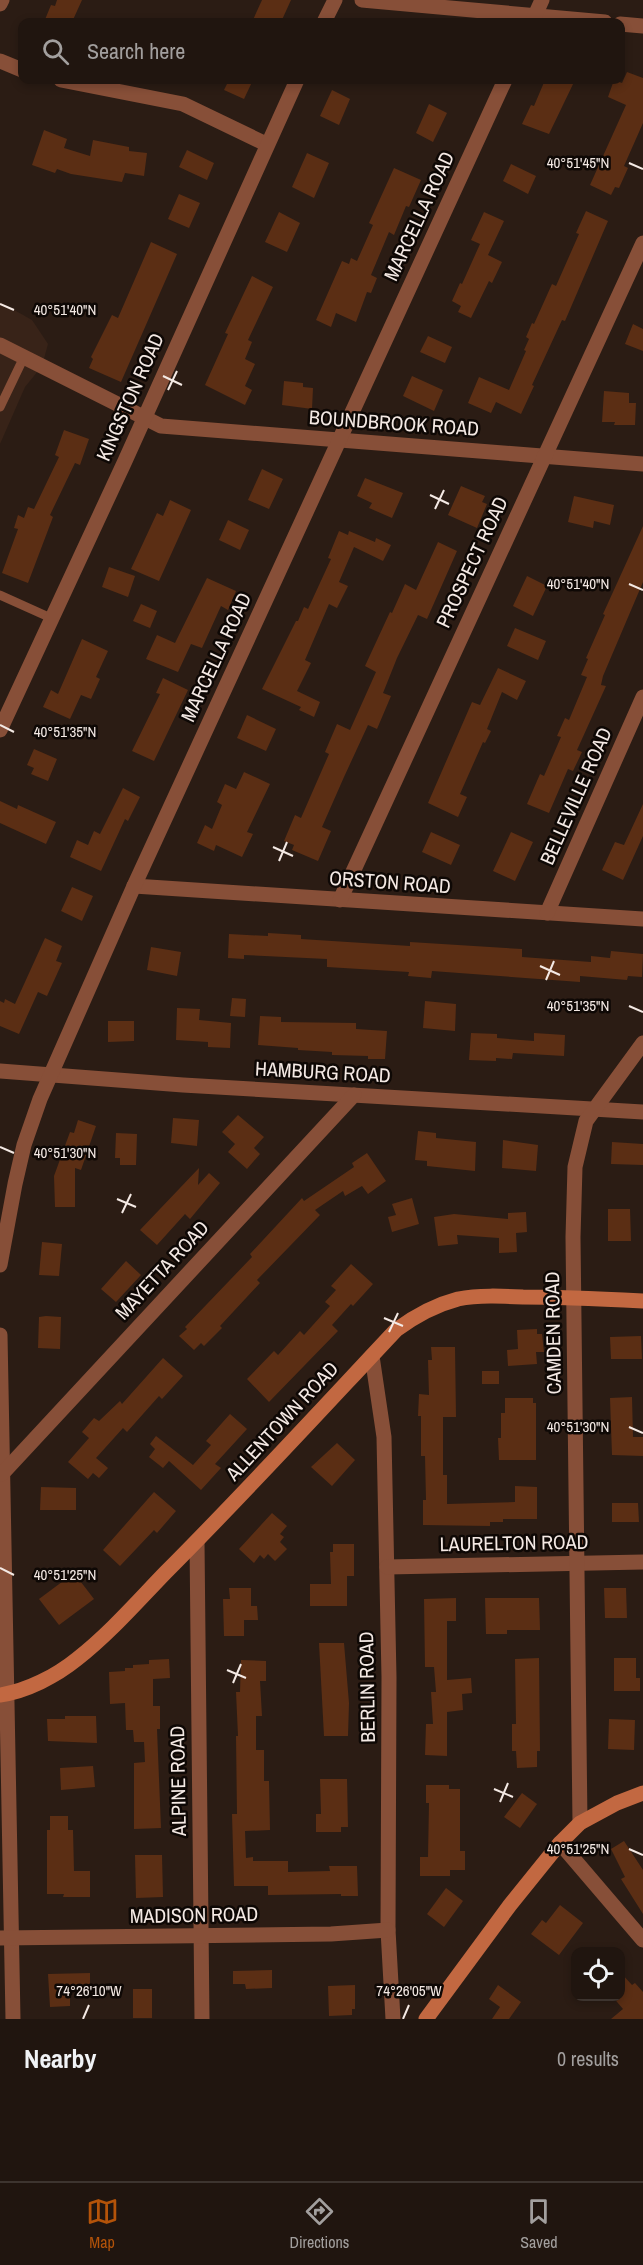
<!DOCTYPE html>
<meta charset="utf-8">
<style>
:root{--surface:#20150f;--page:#2d221d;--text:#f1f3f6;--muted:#a29f9e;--line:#3d342f;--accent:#b45309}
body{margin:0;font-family:"Archivo Narrow",sans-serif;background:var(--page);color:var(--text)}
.controls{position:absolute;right:18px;bottom:18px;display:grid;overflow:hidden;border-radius:12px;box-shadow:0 3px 9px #0003}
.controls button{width:54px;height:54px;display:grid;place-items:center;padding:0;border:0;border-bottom:2px solid var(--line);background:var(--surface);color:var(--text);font:30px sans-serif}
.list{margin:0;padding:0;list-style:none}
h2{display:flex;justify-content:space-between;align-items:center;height:78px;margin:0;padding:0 24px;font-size:26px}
h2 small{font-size:20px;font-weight:400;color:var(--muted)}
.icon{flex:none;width:33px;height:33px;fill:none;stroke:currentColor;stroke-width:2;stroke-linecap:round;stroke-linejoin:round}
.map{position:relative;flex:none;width:643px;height:2019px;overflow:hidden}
.search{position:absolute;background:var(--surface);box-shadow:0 3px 9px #0003;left:18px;right:18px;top:18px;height:66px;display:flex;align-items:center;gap:15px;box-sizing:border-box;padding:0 21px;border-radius:12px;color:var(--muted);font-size:22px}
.sheet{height:162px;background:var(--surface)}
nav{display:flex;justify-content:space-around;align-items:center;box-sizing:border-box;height:84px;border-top:2px solid var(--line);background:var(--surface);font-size:16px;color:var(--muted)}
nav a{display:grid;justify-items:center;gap:3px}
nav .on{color:var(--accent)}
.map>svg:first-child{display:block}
</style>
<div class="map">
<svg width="643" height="2019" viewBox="0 0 643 2019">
<rect width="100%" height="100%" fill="#2b1c14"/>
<path fill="#382318" d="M0,302L32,320L48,344L42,366L25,387L0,444Z"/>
<g fill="#5b2e14">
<path d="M57,0H82L72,22H44L51,5L55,6Z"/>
<path d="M262,0H291L281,22H252Z"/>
<path d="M627,72L643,78V123L624,166L628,168L619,188L615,187L611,195L590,185L626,105L608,97L614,80L622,83Z"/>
<path d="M229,80H253L244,99L224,90Z"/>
<path d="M545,80H575L549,134L522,124L531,105L534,106Z"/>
<path d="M332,90L350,99L339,125L320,116Z"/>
<path d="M429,104L447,113L433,142L416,133Z"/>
<path d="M44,130L67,139L64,148L90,156L93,140L129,147V151L147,153L144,176L125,173L122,182L71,174L57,169L55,173L32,165Z"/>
<path d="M187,150L214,163L207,180L179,167Z"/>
<path d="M307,153L329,163L314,198L292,187Z"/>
<path d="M511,164L536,176L528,194L503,181Z"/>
<path d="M394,168L421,180L409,207L406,206L394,235L389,232L371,275L377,278L371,293L367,292L356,322L336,313L331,327L316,320L342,261L349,264L351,258L357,261L373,225L369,223Z"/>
<path d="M179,194L200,203L189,228L168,219Z"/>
<path d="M586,211L608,221L565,321L562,320L532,385L534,386L521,414L496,402L491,413L468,403L479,377L509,390L526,351L524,350L529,339L526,337L532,323L534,324L552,284L556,286L579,234L576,233Z"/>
<path d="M279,212L300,223L287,252L265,242Z"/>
<path d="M484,212L504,221L488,255L502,262L492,283L489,281L471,318L458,312L461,306L452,301L460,283L462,284L480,244L471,240Z"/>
<path d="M151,242L177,254L121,382L89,368L93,359L91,357L112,315L118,318Z"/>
<path d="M252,276L273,287L248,340L252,342L245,359L255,364L245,386L252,390L245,405L205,385L228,334L225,333Z"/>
<path d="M633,324L643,329V351L625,344Z"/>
<path d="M428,336L452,347L445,363L420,352Z"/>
<path d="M412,376L443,390L434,411L403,396Z"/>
<path d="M284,381L303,383V387L313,388L312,409L282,405Z"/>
<path d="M604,391L629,393V403H636L635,425H614L615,422H602Z"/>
<path d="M64,430L89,439L80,465L75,463L50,515L53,517L28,583L2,573L18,529L14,528L18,515L24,518L28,507L34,509L59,457L55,455Z"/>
<path d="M262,469L283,479L269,509L248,500Z"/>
<path d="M365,478L403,493L392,518L369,508L372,503L357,496Z"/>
<path d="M461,486L485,496L482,502L487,504L477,528L448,515Z"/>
<path d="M574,496L614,505L610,525L594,521L593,528L568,522Z"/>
<path d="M170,500L191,510L159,581L131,569L157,513L163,516Z"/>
<path d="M228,520L249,530L240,550L219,540Z"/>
<path d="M643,526V582L603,676L601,685L606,686L577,750L582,752L573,771L568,769L549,813L527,804L540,774L544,776L561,737L557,736L565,718L569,720L587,677L581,675L588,659L586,658L605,615L603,614Z"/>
<path d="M339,531L348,535L349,531L375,542L376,538L391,545L383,561L354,547L339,582L348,586L337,608L329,604L305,660L311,663L297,691L320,702L314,717L299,710L301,707L262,689L296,621H298L304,607L308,609L331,559L328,558Z"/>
<path d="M438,542L457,551L427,619L418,615L397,658L383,693L391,696L377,729L368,725L344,777L322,827L331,831L318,861L292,850L294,845L284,841L295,815L301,818L329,754L325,752L337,724L350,730L376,672L365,666L390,612L392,613L405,584L416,590Z"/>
<path d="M109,567L135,576L128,597L102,587Z"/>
<path d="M527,576L547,586L533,616L513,606Z"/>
<path d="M207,578L236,591L228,610L221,606L202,648L191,644L178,672L146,659L157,635L175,643Z"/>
<path d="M141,604L157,611L150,628L133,621Z"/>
<path d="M515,628L546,641L538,660L507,646Z"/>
<path d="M82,639L108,651L96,677L100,679L91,699L81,695L70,719L43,707L51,690L58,694Z"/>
<path d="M498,668L526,681L517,700L502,692L487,729L491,731L485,743L483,742L460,794L467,797L458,817L428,803L472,702L480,705Z"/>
<path d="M163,678L188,690L154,761L132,751L160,694L156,693Z"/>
<path d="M247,715L276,729L266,751L237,738Z"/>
<path d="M34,749L57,759L48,781L31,774L34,768L27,765Z"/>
<path d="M244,772L270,784L247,832L253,834L242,857L216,845L214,851L197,843L205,825L212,829L222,805L217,802L225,784L236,789Z"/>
<path d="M123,788L140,797L128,821L125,819L101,871L70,857L77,840L88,845L94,831L100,834Z"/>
<path d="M0,801L17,809L18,805L56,822L46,844L0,823Z"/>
<path d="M643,804V836L623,880L602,870L615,842L624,845Z"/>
<path d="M431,832L460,845L451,865L422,852Z"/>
<path d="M511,832L533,842L515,881L493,871Z"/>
<path d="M72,887L93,896L82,921L61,911Z"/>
<path d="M268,933L301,935V939L410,946V942L522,949V957L591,962V956L610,958L611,951L643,954L642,977L628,976L627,980L580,976V982L432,971L431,978L408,976L409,972L327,967V959L244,955V959L228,958L229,934L268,936Z"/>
<path d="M45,938L62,946L56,961L62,963L47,996L38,992L19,1034L0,1026V1001L4,1003L5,999L15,1004Z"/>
<path d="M151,947L181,952L177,976L147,970Z"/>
<path d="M232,998L246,999L245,1017L230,1016Z"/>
<path d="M425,1001L456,1004L455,1031L423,1028Z"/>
<path d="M177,1008L200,1009L199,1020L231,1023L230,1048L208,1047V1042L176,1040Z"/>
<path d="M260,1016L281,1017V1022L356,1023V1029L387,1031L385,1059H368V1056L332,1055V1052L298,1050V1048L258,1045Z"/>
<path d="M108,1021H134V1041L108,1042Z"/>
<path d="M471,1033L497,1034V1038L534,1041V1033L565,1035L564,1056L513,1053L512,1059L496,1058V1061L469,1060Z"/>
<path d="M238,1115L264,1137L254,1148L260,1154L247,1169L228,1152L235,1144L222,1132Z"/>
<path d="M173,1118L199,1120L197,1146L171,1143Z"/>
<path d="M78,1120L96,1126L81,1170L75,1168V1207H55L54,1176L70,1132L74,1133Z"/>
<path d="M418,1131L436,1133V1138L476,1142L475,1171L427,1166V1161L415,1160Z"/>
<path d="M116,1133L137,1134L136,1165H120V1158H115Z"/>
<path d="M503,1140L538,1145L536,1171L502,1168Z"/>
<path d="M612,1142L643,1144V1165L611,1164Z"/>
<path d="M367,1153L386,1181L368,1194L362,1186L345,1196L343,1191L315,1210L320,1215L257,1280L260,1283L220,1326L222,1328L204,1346L201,1343L194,1350L179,1336L187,1329L185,1327L252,1257L250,1254L302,1198L304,1201L354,1167L352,1163Z"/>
<path d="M199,1168L198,1185L209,1173L220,1183L190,1219L185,1214L157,1245L140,1230Z"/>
<path d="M412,1198L419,1224L392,1232L388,1217L396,1215L392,1204Z"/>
<path d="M608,1209H630L631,1241H608Z"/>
<path d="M526,1212L527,1232L516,1233L517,1252L499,1253V1238L457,1235L458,1244L438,1246L434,1217L454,1214L508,1219V1213Z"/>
<path d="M42,1242L62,1244L59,1276L39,1275Z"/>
<path d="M126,1261L141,1275L116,1302L101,1289Z"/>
<path d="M351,1264L373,1284L353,1306L351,1304L332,1325L338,1331L269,1402L247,1379L274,1351L278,1355L300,1331L304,1335L330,1306L325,1302L336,1290L331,1286Z"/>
<path d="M46,1316L61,1317L60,1349L38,1348L39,1317Z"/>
<path d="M537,1329V1334H542L544,1352H536L537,1364L508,1366L507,1350L518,1349L517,1330Z"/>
<path d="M641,1336L642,1359H611L610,1337Z"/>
<path d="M431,1347H455L456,1417H443V1475H447V1504L515,1502V1486L537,1487V1519H503V1522H490V1526L423,1525V1500H426L425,1456H421V1416H418L419,1394L429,1395L428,1360H432Z"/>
<path d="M163,1358L183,1376L162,1399L159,1396L127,1432L123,1428L96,1458L108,1468L99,1478L93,1473L88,1479L68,1462L89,1438L82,1432L94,1418L99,1421L120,1401L122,1404Z"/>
<rect x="482" y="1371" width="17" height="13"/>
<path d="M632,1397L633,1437H643V1456L612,1455L610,1398Z"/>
<path d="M505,1398H533V1403H536V1460H499L498,1438H501V1413H505Z"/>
<path d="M230,1414L247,1429L215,1464L221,1468L201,1490L169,1461L163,1468L149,1457L155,1449L150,1444L156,1436L193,1465L211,1445L206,1441Z"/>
<path d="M337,1443L355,1460L332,1486L311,1467Z"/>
<path d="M41,1487L76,1488V1510H40Z"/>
<path d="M154,1492L176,1511L157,1533L154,1530L120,1566L103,1550Z"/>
<path d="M612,1503H638L639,1522H612Z"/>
<path d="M272,1513L287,1526L280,1534L284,1537L280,1542L287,1549L275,1561L268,1554L264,1559L260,1555L254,1563L239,1549Z"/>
<path d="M333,1544H354V1576H347V1606H310V1584H331L330,1552H333Z"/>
<path d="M74,1573L94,1599L59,1625L39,1599Z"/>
<path d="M229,1588H251V1606H257L258,1620H244V1636H224L223,1599H230Z"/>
<path d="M604,1588H626L627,1618H605Z"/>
<path d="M456,1598V1621H447V1680L471,1678L472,1693L462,1694L463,1710L447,1712V1756L425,1755L426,1724H433L431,1692H436L434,1667H425L424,1599Z"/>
<path d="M485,1598H539L540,1630H507V1634H486Z"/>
<path d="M319,1643H344L349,1703L348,1736H324Z"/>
<path d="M539,1658L540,1751H537V1767L517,1768L516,1751H512V1724H516L515,1659Z"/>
<path d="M614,1658H636V1678H640V1691H614Z"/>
<path d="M169,1659L170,1678L153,1679V1706H160V1729H157L161,1828L134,1829V1763L145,1762L144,1742H134L133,1730H126L125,1703L110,1704L109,1672L125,1671V1668H133V1665L149,1664V1660Z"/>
<path d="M241,1660L266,1661V1681H260L262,1716H256V1750H264V1781H269L270,1830L245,1831L246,1858L253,1857V1861H288V1872L330,1871L329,1866H357L358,1896H341V1894L268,1895V1886H234L232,1814H237L236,1736H238L236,1692H240Z"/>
<path d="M65,1716H96L97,1743L48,1741L47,1719H65Z"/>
<path d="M609,1719L635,1720L634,1750L608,1749Z"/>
<path d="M93,1766L95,1787L61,1790L60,1768Z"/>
<path d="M320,1779H347L348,1827H341V1832H316V1814H321Z"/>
<path d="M426,1785H449V1789H460V1851H465V1870H450V1876H420V1857H428L429,1803H426Z"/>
<path d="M522,1793L537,1804L520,1828L504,1817Z"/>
<path d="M50,1816H68V1830H73L74,1871H90V1897H63L64,1894H47V1830H50Z"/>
<path d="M624,1841L643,1870V1914L621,1879L625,1877L611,1849Z"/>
<path d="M135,1855H162L163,1897L136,1898Z"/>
<path d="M446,1888L463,1901L444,1927L427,1914Z"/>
<path d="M560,1905L583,1923L559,1955L531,1934L542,1920L546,1923Z"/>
<path d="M272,1970V1988L246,1989L245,1984H233V1971Z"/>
<path d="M90,1973V1989L70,1990V2006L50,2007L48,1974Z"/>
<path d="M621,1973L632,1985L635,1983L643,1992V2019H611L623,2009L612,1996H621Z"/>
<path d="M355,1985V2009H352V2015L329,2016L328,1986Z"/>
<path d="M498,1985L521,2002L509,2019H492L500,2007L489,1999Z"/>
<rect x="133" y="1989" width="19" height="29"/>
</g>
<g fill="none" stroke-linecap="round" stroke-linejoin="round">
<g stroke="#874f38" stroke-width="9">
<path d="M0,407L24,357"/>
<path d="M0,595L51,618"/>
</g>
<g stroke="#874f38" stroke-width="15">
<path d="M362,0L605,22"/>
<path d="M0,4L2,0"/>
<path d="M324,22L335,0"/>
<path d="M532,22L542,0"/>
<path d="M620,24L643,26"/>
<path d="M0,61L22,70"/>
<path d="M61,80L183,104L266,144"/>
<path d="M0,345L161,426L643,464"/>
<path d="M0,730L125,461L297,80"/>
<path d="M134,886L643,919"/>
<path d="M340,900L643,243"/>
<path d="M547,913L643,697"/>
<path d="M0,1071L183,1085L643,1112"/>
<path d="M0,1265L15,1184L24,1145L40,1099L134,886L505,80"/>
<path d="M0,1335L13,2019"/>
<path d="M372,1356L384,1437L389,1677L388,1930L393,2019"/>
<path d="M2,1474L354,1095"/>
<path d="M197,1542L202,2019"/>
<path d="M387,1567L643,1562"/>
<path d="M580,1823L573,1237L575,1167L586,1121L643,1043"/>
<path d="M560,1843L643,1940"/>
<path d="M0,1938L331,1934L388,1930"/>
</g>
<g stroke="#c26841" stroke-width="15">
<path d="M0,1695C27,1691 56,1676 77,1659C109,1634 137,1602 165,1573C244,1494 320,1411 396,1330C415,1316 435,1305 458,1299C479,1295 501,1296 523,1297C563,1297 603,1299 643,1301"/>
<path d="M426,2019L510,1905L560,1843L580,1823L617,1803L643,1793"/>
</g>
</g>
<path fill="none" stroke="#f4e9e4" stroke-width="2" d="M629,163L643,169M0,304L14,310M163,376L182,385M168,390L177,371M430,495L449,504M435,509L444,490M629,584L643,590M0,725L14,732M273,847L293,856M279,861L287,842M540,966L560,975M546,980L554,961M629,1006L643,1012M0,1147L14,1153M117,1199L136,1207M122,1213L131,1194M384,1318L403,1326M389,1332L398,1313M629,1427L643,1433M0,1568L14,1575M227,1670L246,1678M233,1683L241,1664M494,1789L513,1797M500,1802L508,1783M629,1849L643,1855M83,2019L89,2005M403,2019L409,2005"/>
<g text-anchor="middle" stroke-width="5" stroke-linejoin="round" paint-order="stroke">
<g font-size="20" fill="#f4e9e4" stroke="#0e0805">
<text transform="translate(419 216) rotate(-65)" y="7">MARCELLA ROAD</text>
<text transform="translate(130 397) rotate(-66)" y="7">KINGSTON ROAD</text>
<text transform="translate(394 423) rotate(4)" y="7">BOUNDBROOK ROAD</text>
<text transform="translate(472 562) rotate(-65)" y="7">PROSPECT ROAD</text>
<text transform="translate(216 657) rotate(-65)" y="7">MARCELLA ROAD</text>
<text transform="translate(576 796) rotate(-66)" y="7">BELLEVILLE ROAD</text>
<text transform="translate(390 882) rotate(4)" y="7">ORSTON ROAD</text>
<text transform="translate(323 1072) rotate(3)" y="7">HAMBURG ROAD</text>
<text transform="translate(162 1270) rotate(-47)" y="7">MAYETTA ROAD</text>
<text transform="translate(553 1333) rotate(-91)" y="7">CAMDEN ROAD</text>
<text transform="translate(282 1421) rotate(-47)" y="7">ALLENTOWN ROAD</text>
<text transform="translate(514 1543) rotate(-1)" y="7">LAURELTON ROAD</text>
<text transform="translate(367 1687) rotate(-91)" y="7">BERLIN ROAD</text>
<text transform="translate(178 1781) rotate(-91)" y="7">ALPINE ROAD</text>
<text transform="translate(194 1915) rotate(-1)" y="7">MADISON ROAD</text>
</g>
</g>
<g font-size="15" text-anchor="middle" fill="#f4e9e4" stroke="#0e0805" stroke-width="5" stroke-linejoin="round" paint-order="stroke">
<text x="578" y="168">40°51'45"N</text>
<text x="65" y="315">40°51'40"N</text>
<text x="578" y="589">40°51'40"N</text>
<text x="65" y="737">40°51'35"N</text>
<text x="578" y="1011">40°51'35"N</text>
<text x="65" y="1158">40°51'30"N</text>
<text x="578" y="1432">40°51'30"N</text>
<text x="65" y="1580">40°51'25"N</text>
<text x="578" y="1854">40°51'25"N</text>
<text x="89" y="1996">74°26'10"W</text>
<text x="409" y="1996">74°26'05"W</text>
</g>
</svg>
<div class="controls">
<button><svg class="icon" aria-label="locate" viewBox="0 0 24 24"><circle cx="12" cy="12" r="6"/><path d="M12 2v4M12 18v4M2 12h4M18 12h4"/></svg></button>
</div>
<div class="search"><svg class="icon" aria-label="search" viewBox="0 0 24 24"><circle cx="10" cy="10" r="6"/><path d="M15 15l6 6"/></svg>Search here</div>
</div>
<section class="sheet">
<h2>Nearby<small>0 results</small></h2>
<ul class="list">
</ul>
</section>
<nav>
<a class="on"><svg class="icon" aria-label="map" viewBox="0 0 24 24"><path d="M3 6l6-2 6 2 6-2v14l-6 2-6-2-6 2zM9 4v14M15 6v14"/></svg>Map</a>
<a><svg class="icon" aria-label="directions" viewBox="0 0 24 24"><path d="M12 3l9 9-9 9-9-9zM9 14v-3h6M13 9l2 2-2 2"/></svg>Directions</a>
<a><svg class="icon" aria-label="saved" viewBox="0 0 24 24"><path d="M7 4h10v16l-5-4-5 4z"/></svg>Saved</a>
</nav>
